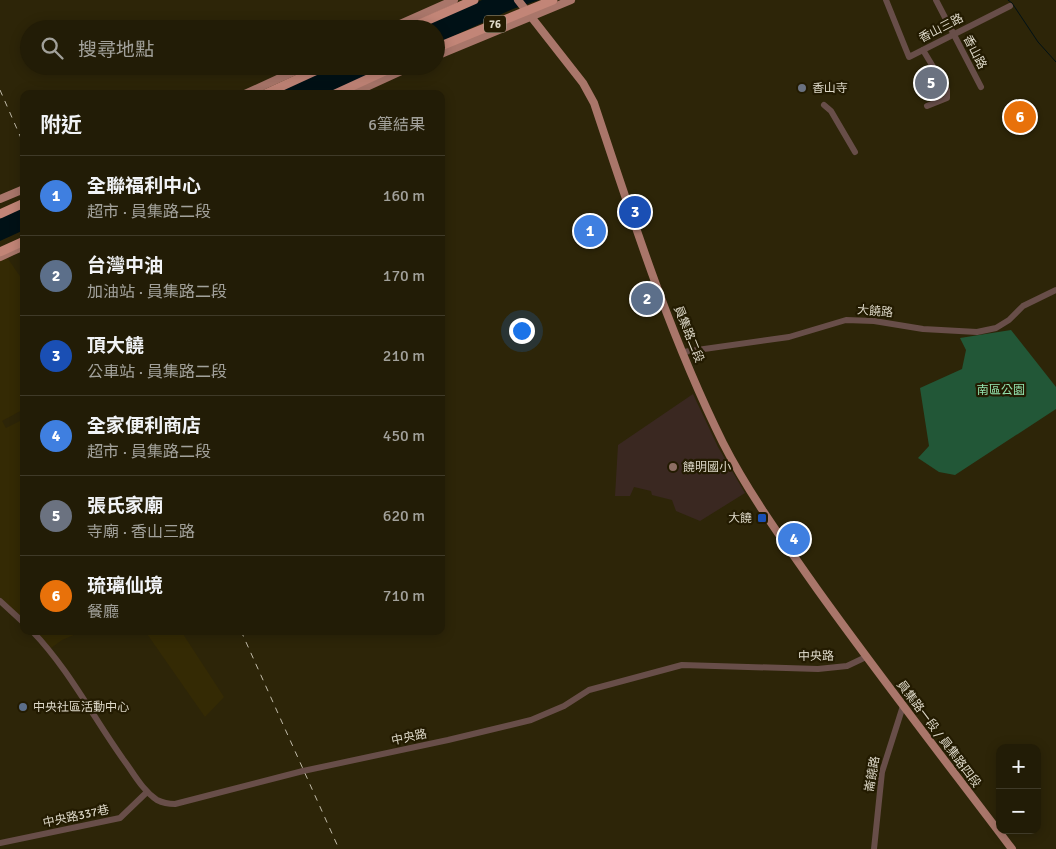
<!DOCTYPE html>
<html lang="zh-TW">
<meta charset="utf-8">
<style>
:root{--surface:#221c06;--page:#2a2510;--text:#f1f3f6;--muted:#a2a19b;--line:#3f3a28;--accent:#1a73e8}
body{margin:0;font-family:Signika,"Noto Sans TC",sans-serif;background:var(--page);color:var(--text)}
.controls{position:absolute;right:15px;bottom:15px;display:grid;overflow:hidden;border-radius:10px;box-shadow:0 2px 12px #0003}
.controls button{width:45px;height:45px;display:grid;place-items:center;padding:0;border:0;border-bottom:1px solid var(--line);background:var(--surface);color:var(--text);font:25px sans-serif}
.you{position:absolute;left:521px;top:330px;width:18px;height:18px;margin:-12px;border:4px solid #fff;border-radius:50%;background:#1a73e8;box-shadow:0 0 0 8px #1a73e833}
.badge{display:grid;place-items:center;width:32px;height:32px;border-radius:50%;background:var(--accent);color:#fff;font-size:16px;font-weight:700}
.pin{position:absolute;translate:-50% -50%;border:2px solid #fff;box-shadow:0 1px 5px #0006}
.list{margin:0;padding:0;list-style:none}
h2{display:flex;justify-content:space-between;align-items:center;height:65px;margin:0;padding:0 20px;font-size:21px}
h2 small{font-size:16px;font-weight:400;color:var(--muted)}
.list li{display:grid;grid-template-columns:32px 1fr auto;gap:15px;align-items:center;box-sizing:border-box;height:80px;padding:0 20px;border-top:1px solid var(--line)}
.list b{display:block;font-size:19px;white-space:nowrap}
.list p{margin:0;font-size:16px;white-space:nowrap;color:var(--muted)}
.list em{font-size:16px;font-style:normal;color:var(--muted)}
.icon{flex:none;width:28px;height:28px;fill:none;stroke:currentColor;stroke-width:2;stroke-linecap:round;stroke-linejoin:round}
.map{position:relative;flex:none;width:1056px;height:849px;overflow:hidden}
.search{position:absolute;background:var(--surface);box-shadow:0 2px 12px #0003;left:20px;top:20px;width:425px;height:55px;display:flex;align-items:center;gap:12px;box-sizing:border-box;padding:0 18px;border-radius:28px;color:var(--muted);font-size:19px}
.panel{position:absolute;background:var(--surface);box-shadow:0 2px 12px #0003;left:20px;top:90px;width:425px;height:545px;border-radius:10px}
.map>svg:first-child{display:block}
</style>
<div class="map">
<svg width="1056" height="849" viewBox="0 0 1056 849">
<rect width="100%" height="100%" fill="#2d2508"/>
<g fill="#342a04">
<path d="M6,256L24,282V409L2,421L6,428L24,419V621L0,597V259Z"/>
<path d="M34,631H83L62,640L51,648Z"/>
<path d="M145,631H181L224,697L205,717Z"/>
</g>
<path fill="#3a2821" d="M693,394L718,447L745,493L700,521L676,511L672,500L652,495L651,491L634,487L630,496H615L618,445Z"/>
<path fill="#225737" d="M1011,330L1056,387V409L955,475L939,472L918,458L929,446L920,388L962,369L966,350L960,338Z"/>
<g fill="#001116">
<path d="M482,0H539L513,9L436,44V29H418Z"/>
<path d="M335,66H387L326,94H273Z"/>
<path d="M24,206V230L0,241V217Z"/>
</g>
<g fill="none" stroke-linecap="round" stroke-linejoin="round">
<path stroke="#001116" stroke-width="1" d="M1008,0L1012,3L1038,42L1056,62"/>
<g stroke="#684e49" stroke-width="6">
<path d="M886,0L909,57L1010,6"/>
<path d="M936,0L981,87"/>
<path d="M923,50L947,90V98L927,106"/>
<path d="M824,105L831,111L855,152"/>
<path d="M683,352L789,337L846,320L874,321L923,329L977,332L996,328L1009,320L1023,306L1056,290"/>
<path d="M0,601L24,623"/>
<path d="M32,631C68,668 93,717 123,759C133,772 142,790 157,800C163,803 169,804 175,804L303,771L448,740L531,720L564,706L589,690L682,665L818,669L847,666L866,657"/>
<path d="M0,843L120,818L147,792"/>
<path d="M874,849L882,772L903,706"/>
</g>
<g stroke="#a9766a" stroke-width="8">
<path d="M518,0L583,83L594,103C632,217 669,334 723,443C749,494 784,542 817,589C880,677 947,763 1012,849"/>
<path d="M389,29L454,0"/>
<path d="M436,56L571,0"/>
<path d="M245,94L306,66"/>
<path d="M351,94L412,66"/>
<path d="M0,199L24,189"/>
<path d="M0,257L24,246"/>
</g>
<g stroke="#c28577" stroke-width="9">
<path d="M408,29L474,0"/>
<path d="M436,48L553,0"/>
<path d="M265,94L326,66"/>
<path d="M335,94L396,66"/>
<path d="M0,214L24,203"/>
<path d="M0,252L24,241"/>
</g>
<g stroke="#c0baa8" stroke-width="1" stroke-dasharray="6 6" stroke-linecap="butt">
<path d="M0,90L24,145"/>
<path d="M241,631L339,849"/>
</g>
</g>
<circle fill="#6b7280" stroke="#231b01" stroke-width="2" cx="802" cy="88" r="5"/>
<circle fill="#8d6e63" stroke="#231b01" stroke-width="2" cx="673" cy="467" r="5"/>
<rect fill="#1a4fb4" stroke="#231b01" stroke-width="2" x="757" y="513" width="10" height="10" rx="2.5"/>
<circle fill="#5c6f8a" stroke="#231b01" stroke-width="2" cx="23" cy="707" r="5"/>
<g text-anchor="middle" stroke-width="4.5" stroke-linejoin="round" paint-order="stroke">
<rect fill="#231b01" stroke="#a6a08d" stroke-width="1" x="484" y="15.5" width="22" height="17" rx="4"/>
<g font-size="11" font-weight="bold" fill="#ded9c9">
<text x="495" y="28">76</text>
</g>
<g font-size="12" fill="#ded9c9" stroke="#231b01">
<text transform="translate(941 28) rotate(-27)" y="4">香山三路</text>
<text transform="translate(975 52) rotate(63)" y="4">香山路</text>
<text transform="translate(875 311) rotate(5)" y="4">大饒路</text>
<text transform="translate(689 334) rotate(68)" y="4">員集路二段</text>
<text transform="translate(816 656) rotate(-1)" y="4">中央路</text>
<text transform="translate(939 734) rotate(53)" y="4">員集路一段 / 員集路四段</text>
<text transform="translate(409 737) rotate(-12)" y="4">中央路</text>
<text transform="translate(872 774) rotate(-80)" y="4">崙饒路</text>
<text transform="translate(76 816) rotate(-12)" y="4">中央路337巷</text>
</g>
<g font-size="12" fill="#ded9c9" stroke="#231b01" text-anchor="start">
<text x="812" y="92">香山寺</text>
<text x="683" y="471">饒明國小</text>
<text x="752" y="522" text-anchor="end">大饒</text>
<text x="33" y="711">中央社區活動中心</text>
</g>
<g font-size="12" fill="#94e4af" stroke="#231b01">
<text x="1001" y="394">南區公園</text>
</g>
</g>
</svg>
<div class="controls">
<button>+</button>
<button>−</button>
</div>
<div class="you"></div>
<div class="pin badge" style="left:590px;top:231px;background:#3f7fe0">1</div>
<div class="pin badge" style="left:647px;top:299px;background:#5c6f8a">2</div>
<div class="pin badge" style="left:635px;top:212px;background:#1a4fb4">3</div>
<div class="pin badge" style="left:794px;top:539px;background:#3f7fe0">4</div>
<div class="pin badge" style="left:931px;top:83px;background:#6b7280">5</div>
<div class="pin badge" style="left:1020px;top:117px;background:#e8710a">6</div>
<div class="search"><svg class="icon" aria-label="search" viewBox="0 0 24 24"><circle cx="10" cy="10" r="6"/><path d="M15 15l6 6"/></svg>搜尋地點</div>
<section class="panel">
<h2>附近<small>6筆結果</small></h2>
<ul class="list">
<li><span class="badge" style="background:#3f7fe0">1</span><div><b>全聯福利中心</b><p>超市 · 員集路二段</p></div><em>160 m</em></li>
<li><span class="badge" style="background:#5c6f8a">2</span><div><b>台灣中油</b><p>加油站 · 員集路二段</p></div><em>170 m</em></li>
<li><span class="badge" style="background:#1a4fb4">3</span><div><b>頂大饒</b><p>公車站 · 員集路二段</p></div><em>210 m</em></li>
<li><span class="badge" style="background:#3f7fe0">4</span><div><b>全家便利商店</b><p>超市 · 員集路二段</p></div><em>450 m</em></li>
<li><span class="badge" style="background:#6b7280">5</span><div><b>張氏家廟</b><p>寺廟 · 香山三路</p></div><em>620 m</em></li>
<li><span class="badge" style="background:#e8710a">6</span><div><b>琉璃仙境</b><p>餐廳</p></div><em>710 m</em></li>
</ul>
</section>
</div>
